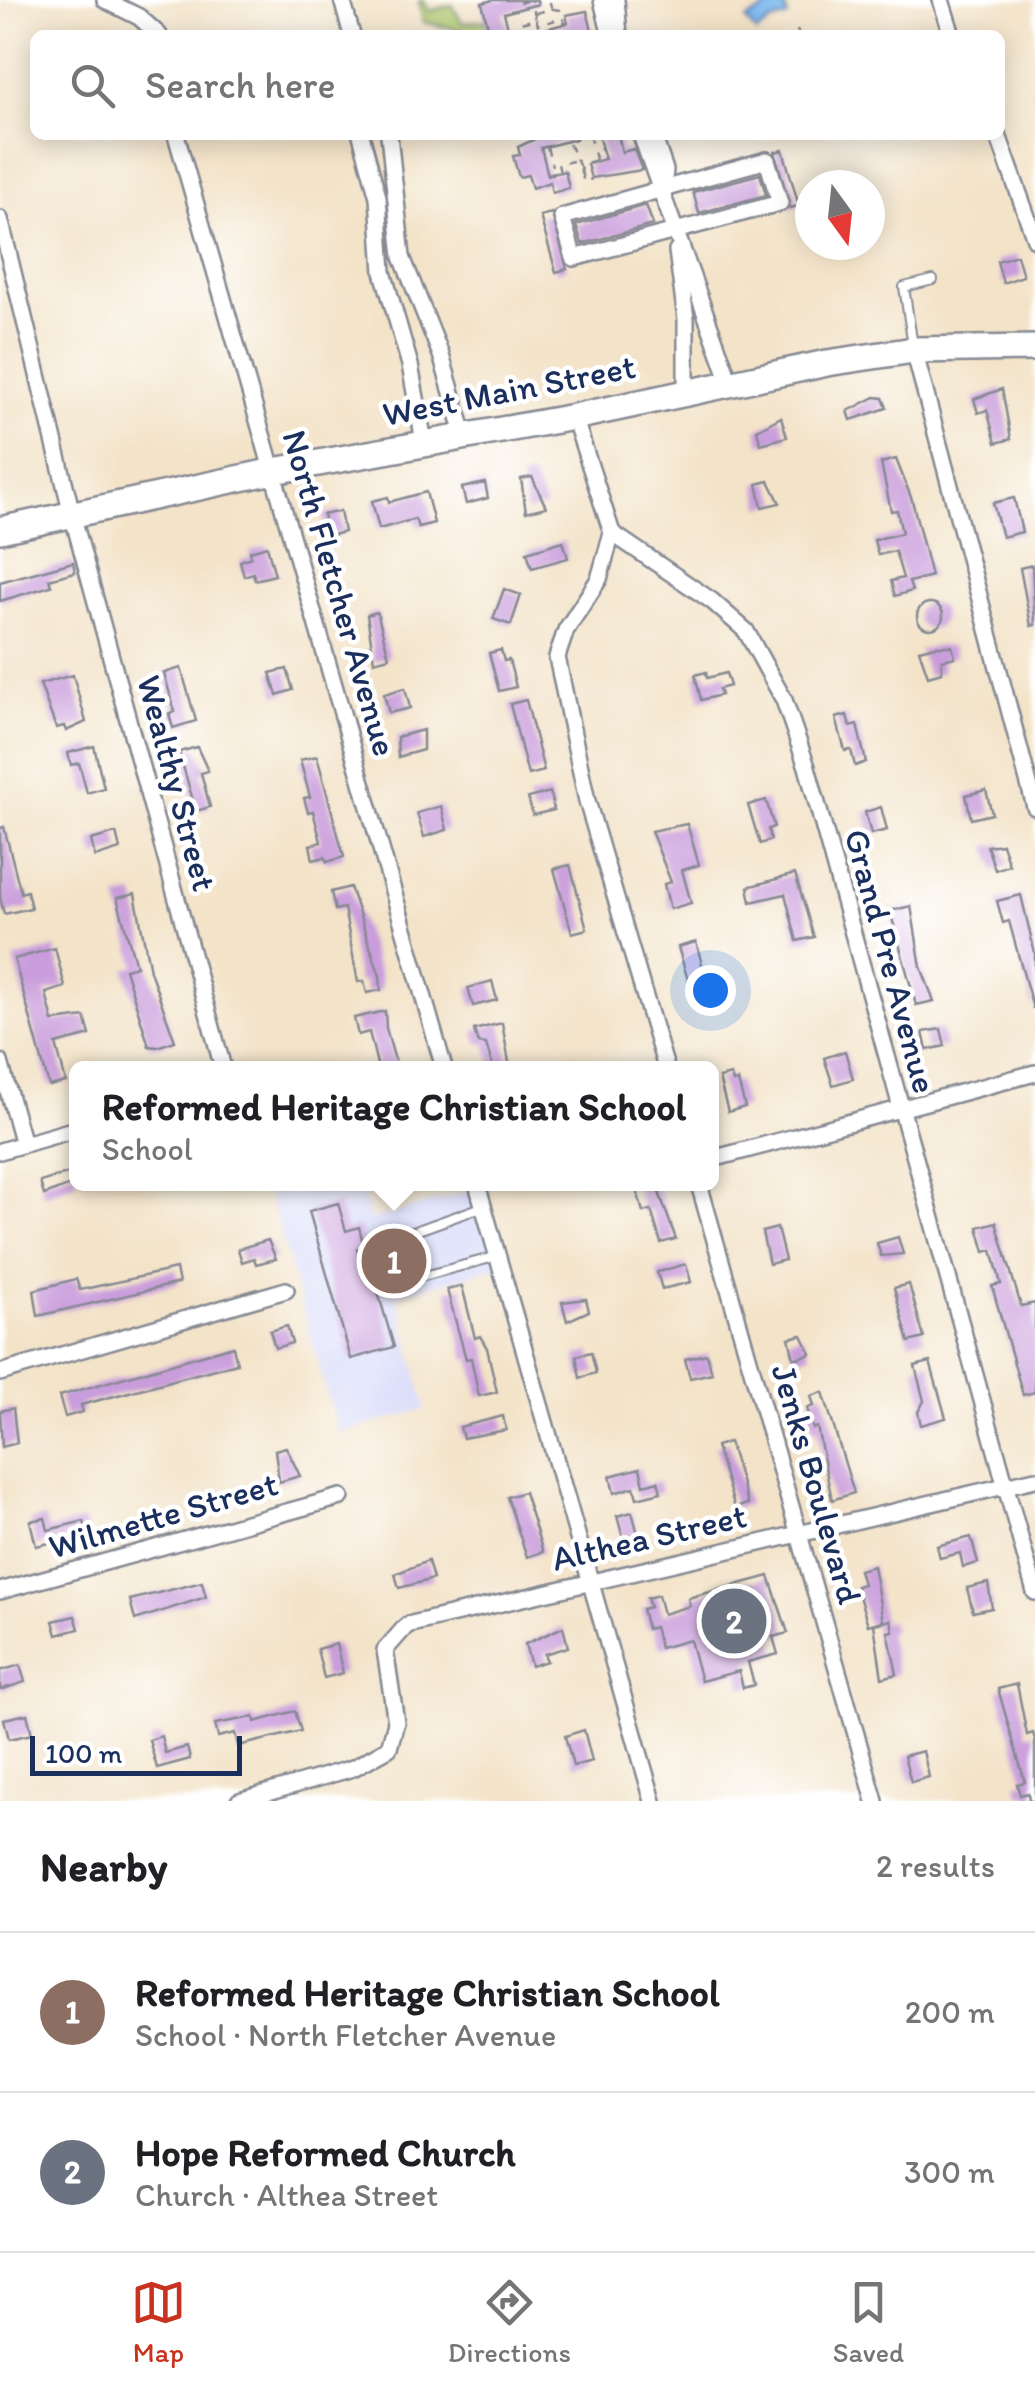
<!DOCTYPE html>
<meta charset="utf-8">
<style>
:root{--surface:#fff;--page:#f6f6f6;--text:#202124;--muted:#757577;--line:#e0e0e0;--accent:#c8321e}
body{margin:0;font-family:Itim,sans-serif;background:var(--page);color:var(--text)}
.compass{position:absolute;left:795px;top:170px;width:90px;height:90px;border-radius:50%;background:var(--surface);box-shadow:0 5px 25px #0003;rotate:165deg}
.scale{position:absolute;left:30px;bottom:25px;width:212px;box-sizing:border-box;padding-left:10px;border:5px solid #1b2f5e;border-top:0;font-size:28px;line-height:35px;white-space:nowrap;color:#1b2f5e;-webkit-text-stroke:8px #fff;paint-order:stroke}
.you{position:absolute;left:710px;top:990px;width:35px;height:35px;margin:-25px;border:8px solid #fff;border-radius:50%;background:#1a73e8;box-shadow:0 0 0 15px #1a73e833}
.badge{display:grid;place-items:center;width:65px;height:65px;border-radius:50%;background:var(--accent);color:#fff;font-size:32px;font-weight:700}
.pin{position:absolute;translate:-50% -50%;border:5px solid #fff;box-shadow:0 2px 10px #0006}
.popup{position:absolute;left:69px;top:1061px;width:650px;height:130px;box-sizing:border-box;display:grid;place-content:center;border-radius:15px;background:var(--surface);filter:drop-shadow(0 2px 8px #0005);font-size:32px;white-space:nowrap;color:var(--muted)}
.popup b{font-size:38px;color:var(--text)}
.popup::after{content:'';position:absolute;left:50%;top:100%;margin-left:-20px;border:20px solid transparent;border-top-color:var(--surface)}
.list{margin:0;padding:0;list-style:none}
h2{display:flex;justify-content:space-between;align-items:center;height:130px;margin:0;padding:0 40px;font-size:42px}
h2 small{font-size:32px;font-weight:400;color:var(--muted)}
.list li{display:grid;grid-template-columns:65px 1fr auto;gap:30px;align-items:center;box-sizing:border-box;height:160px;padding:0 40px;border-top:2px solid var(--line)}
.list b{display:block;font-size:38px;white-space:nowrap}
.list p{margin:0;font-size:32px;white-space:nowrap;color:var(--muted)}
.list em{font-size:32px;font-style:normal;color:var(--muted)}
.icon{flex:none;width:55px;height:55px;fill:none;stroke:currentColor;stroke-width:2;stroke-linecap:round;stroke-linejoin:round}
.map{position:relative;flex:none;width:1035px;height:1801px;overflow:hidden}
.search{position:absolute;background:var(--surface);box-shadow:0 5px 25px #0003;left:30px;right:30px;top:30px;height:110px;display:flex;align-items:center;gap:25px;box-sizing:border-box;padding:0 35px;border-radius:15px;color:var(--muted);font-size:38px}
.sheet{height:450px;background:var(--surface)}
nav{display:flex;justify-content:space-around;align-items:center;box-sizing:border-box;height:140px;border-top:2px solid var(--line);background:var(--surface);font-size:28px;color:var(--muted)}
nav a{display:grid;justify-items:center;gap:5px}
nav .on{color:var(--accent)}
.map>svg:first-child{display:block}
</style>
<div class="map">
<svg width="1035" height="1801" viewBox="0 0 1035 1801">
<rect width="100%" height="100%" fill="#fff"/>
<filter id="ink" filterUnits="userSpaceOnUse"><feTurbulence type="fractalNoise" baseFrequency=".01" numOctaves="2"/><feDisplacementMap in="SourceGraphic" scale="20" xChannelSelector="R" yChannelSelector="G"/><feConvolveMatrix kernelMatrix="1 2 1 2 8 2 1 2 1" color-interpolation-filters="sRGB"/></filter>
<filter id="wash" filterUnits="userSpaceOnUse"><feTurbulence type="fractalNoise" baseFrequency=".0048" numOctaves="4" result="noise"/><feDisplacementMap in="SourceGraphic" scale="40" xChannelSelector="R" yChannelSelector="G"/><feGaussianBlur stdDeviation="2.25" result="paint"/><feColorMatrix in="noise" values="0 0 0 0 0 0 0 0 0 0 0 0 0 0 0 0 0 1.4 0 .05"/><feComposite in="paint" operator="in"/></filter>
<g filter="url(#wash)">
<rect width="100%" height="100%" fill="#f3e3c8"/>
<path fill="#d5d8f9" d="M266,1184H360L371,1220L479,1188L501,1266L397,1295L426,1409L339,1433Z"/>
<path fill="#aec66c" stroke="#647a65" stroke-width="2.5" d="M419,0H424L429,11L452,5L462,23L486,20L488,28L483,35L423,22Z"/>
<path fill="#7bb7ed" stroke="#4b73a6" stroke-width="2.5" d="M782,0L788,17L771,22L757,33L746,20Z"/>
<g id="blocks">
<g fill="#c99cdb">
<path d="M493,0H537L538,4L504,13L510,35H490L482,3Z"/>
<path d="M587,11L593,35H538L537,31L568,23L566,15Z"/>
<path d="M534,135H576V139L541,148L548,175L565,171L569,188L552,193L550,182L532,188L528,175L519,177L513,156L520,155L518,147L535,139Z"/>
<path d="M598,135H618L622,152L634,149L642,170L591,178L587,164L605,159Z"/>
<path d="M783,150L799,206L790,208L775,152Z"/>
<path d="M760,174L766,195L699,213L693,192Z"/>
<path d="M646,205L653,225L582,244L576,225Z"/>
<path d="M552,213L567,269L556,272L540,216Z"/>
<path d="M1017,255L1023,276L1003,283L997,261Z"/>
<path d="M1002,389L1011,439L996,443L987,410L978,413L974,399Z"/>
<path d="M875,397L883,398L887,408L851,420L848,411Z"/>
<path d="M781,417L787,437L761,444L757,430Z"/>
<path d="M896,459L912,500L931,576L909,582L912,591L895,596L891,581L903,578L895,551L878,555L874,540L902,533L897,510L891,511L881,463Z"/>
<path d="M532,477L546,507L526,512L521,479Z"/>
<path d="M769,481L780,503L762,507L757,484Z"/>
<path d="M485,483L488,498L466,504L462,488Z"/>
<path d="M426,492L434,523L418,527L415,519L379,529L372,501L388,497L389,502Z"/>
<path d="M1014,498L1022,532L1002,537L993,503Z"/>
<path d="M340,511L344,532L328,536L323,515Z"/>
<path d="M563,541L568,558L532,568L527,552Z"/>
<path d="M267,546L275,575L255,580L253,573L244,576L240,561L251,557L250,551Z"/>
<path d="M73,562L75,572L49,579L51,586L0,601V582Z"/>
<path d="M1032,565L1035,625L1031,626L1020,568Z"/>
<path d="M504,589L521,595L511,625L493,619Z"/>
<circle cx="930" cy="616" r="13"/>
<path d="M377,612L389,657L374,661L367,615Z"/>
<path d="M936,646H952L955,657L942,660V672L928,676L919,650Z"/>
<path d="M501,650L504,661L509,660L516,687L499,691L489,653Z"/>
<path d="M181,668L196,721L173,728L169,714L175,712L164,673Z"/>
<path d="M287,669L293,690L277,695L270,673Z"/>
<path d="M706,672L707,678L726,673L730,686L719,689L721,695L701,700L695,675Z"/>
<path d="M73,675L86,722L66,731L64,726L56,728L40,684Z"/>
<path d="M405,688L410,708L389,713L384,694Z"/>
<path d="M526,700L544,771L528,775L510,704Z"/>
<path d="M847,715L850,727L857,725L866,762L855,766L851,750L845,751L836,718Z"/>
<path d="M423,730V750L398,757L397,737Z"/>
<path d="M94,746L104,788L87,793L79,763L71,765L68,753Z"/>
<path d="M197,747L208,771L201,773L210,807L196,811L179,752Z"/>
<path d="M317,756L344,857L327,862L325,857L313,860L310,845L321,842L313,811L308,812L304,798L310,797L300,760Z"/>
<path d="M986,790L992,814L971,819L966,795Z"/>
<path d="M550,792L554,810L533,815L528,798Z"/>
<path d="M766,800L774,827L768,829L771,840L760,844L748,805Z"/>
<path d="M441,806L447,830L424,837L417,813Z"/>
<path d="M881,807L887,830L871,834L865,812Z"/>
<path d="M687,824L699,865L682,870L691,903L670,909L664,884L671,882L651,831Z"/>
<path d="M4,827L21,893L27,891L31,908L4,914L0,897V828Z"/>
<path d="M116,833L120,849L95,857L91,840Z"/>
<path d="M1002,844L1009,865L995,870L987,846Z"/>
<path d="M570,865L587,929L572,933L554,869Z"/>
<path d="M795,874L814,937L797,941L785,894L751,902L748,887Z"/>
<path d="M350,887L380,976L381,990L367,993L364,981L358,982L344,908L335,910L331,892Z"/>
<path d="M135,894L150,971L175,1041L157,1047L149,1046L125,969L136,966L117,898Z"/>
<path d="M1021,895L1035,954L1033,1009L1009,921L1003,923L997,901Z"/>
<path d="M911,906L921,967L934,1001L916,1005L890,911Z"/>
<path d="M696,942L713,1005L697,1010L678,947Z"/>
<path d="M55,948L65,987L46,993L53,1021L85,1017L90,1035L56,1044L66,1082L49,1086L14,959Z"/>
<path d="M492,981L497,1000L473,1006L468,988Z"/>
<path d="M385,1011L386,1028L397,1068H378L369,1032L358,1035L354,1018Z"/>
<path d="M502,1023L510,1068H493L486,1044L478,1043L474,1030Z"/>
<path d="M941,1029L945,1046L927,1050L923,1032Z"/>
<path d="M845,1051L853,1079L833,1085L824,1058Z"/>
<path d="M731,1075L733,1082L738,1081L745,1107L728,1112L719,1078Z"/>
<path d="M76,1171V1183L44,1195L40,1182Z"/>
<path d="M635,1184H656L676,1239L661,1243L651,1210L643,1212Z"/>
<path d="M338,1203L346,1231L359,1227L364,1247L357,1249L364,1274L372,1272L394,1347L351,1359L309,1211Z"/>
<path d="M996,1222L1021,1306L1035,1303V1392L1023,1395L992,1286L1001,1284L992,1250L985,1252L978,1227Z"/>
<path d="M777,1228L785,1260L769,1264L762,1232Z"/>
<path d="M898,1237L903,1254L881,1256L877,1243Z"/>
<path d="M268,1240L276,1259L256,1264L254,1258L242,1262L238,1249Z"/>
<path d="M686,1264L691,1282L662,1289L657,1272Z"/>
<path d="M176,1269L179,1283L38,1316L34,1290L76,1279L80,1290Z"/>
<path d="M909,1284L924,1338L909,1342L894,1288Z"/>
<path d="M462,1286L475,1338L480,1336L487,1348L497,1392L479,1396L471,1358L466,1359L447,1290Z"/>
<path d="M586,1299L589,1311L567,1321L562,1302Z"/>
<path d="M287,1326L292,1343L275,1348L270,1331Z"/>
<path d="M802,1335L811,1354L794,1359L789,1338Z"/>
<path d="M233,1346L237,1363L81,1405L83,1412L65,1417L59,1396Z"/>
<path d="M591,1352L596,1373L580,1378L576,1356Z"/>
<path d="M707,1354L712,1373L690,1378L685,1359Z"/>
<path d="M930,1362L946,1418L921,1425L918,1412L924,1401L915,1366Z"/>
<path d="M823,1392L854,1493L832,1500L817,1427L813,1429L807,1408L814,1406L811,1396Z"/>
<path d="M13,1408L17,1443L2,1447L0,1411Z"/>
<path d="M503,1416L506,1430L463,1438L460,1427Z"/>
<path d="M729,1442L748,1504L735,1508L716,1446Z"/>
<path d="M286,1447L300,1476L279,1482L275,1450Z"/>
<path d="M640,1468L644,1485L658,1481L661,1492L637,1498L634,1487L614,1493L610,1476Z"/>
<path d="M524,1492L543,1552L527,1557L507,1497Z"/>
<path d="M632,1512L638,1534L623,1538L617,1516Z"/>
<path d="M45,1518L48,1530L84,1521L87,1535L36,1546L30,1521Z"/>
<path d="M971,1537L978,1563L963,1567L960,1553L940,1558L937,1546Z"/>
<path d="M428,1561L433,1579L399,1588L395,1574Z"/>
<path d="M873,1566L883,1621L868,1625L856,1586L863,1584L859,1570Z"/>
<path d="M769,1576L788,1633L773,1637L778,1654L748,1662L754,1685L743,1688L739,1671L701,1681L690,1640L660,1648L654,1627L647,1629L642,1609L650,1607L647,1598L658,1595L663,1614L690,1606L688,1598Z"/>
<path d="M202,1582L206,1597L135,1620L130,1600Z"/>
<path d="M988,1583L992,1608L973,1612L967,1588Z"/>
<path d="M75,1616L79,1629L57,1635L53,1621Z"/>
<path d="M891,1620L893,1631L888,1632L897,1674L882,1678L874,1624Z"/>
<path d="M563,1627L568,1647L544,1654L547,1661L531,1666L525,1644Z"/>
<path d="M336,1644L343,1673L324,1678L317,1649Z"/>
<path d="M20,1665L25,1682L0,1690V1671Z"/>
<path d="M1017,1684L1027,1735L1033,1733L1035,1740V1801H1029L1028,1793L1020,1795L1017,1784L1025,1782L998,1689Z"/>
<path d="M295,1711L301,1731L238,1746L235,1733L218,1737L215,1724L254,1717L255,1722Z"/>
<path d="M27,1714L32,1734L9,1739L4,1719Z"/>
<path d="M584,1730L592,1761L573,1766L565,1736Z"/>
<path d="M161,1736L165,1753L187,1747L190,1759L157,1768L149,1740Z"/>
<path d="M923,1751L929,1777L911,1782L904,1756Z"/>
</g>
</g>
</g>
<g filter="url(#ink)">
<use href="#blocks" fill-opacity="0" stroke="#878993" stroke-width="2.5"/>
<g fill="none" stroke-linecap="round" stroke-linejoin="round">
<g stroke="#878993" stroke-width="12">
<g id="service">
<path d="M913,346L904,287L933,280"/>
<path d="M482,1207L379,1244L377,1256L386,1276L402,1282L498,1256"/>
</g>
</g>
<g stroke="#878993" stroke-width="20">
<g id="minor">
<path d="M105,0L139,17L159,35"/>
<path d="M342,0L352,35"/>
<path d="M602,0L609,29L615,35"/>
<path d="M616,0L619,35"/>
<path d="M941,0L952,35"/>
<path d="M176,135L444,1068"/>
<path d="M361,135L378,197L383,272L410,365L424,442"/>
<path d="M389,135L402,257L441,355L464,434"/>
<path d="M641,135L730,382"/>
<path d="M653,135L665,170L663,187"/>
<path d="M998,135L1035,239"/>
<path d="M767,160L780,203L574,258L562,217Z"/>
<path d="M0,219L72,514L223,1068"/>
<path d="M677,251L686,319V391"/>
<path d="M914,350L1035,807"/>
<path d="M574,417L612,533L712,601L746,631L784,700L807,767L1035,1592"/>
<path d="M612,533L599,579L566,630L557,657L587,801L666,1068"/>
<path d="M0,1062L23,1144"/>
<path d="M0,1151L76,1129"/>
<path d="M712,1159L1035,1073"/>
<path d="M477,1184L653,1801"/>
<path d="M699,1184L875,1801"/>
<path d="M0,1373L286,1290"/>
<path d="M0,1591L341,1497"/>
<path d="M239,1801L353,1768L389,1748L396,1722L385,1650L407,1625L1035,1479"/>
</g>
</g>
<g stroke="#878993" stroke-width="30">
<path id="primary" d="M0,530L274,471L574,417L827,363L914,350L1035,348"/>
</g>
<g stroke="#878993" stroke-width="2.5" stroke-dasharray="8 8" stroke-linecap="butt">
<path d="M519,3L529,0"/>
<path d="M553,9L560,10L565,24"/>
<path d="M536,13L552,9L549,0"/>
<path d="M536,19L538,25L563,18"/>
<path d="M797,30L799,35"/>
<path d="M519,35L517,24L536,19L531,0"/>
<path d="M589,135L593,149"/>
<path d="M569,144L579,165L604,158"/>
<path d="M547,147L552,166"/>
<path d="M596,160L594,150L602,148"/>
<path d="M580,166L581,172L589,170"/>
<path d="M560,172L558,164L573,161"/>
<path d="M581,172L584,182L592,179"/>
<path d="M548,174L564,169"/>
</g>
<use href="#service" stroke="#fff" stroke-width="8"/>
<use href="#minor" stroke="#fff" stroke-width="15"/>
<use href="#primary" stroke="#fff" stroke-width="25"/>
</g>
</g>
<g text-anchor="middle" stroke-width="9" stroke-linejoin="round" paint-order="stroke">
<g font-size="35" fill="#1b2f5e" stroke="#fff">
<text transform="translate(509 390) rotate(-11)" y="12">West Main Street</text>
<text transform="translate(340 593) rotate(74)" y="12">North Fletcher Avenue</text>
<text transform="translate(177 783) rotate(75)" y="12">Wealthy Street</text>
<text transform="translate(891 961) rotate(75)" y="12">Grand Pre Avenue</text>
<text transform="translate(817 1484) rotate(74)" y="12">Jenks Boulevard</text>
<text transform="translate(163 1515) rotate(-16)" y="12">Wilmette Street</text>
<text transform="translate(649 1537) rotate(-13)" y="12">Althea Street</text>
</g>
</g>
</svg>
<svg class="compass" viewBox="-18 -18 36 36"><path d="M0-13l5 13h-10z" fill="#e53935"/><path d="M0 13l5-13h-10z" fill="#757577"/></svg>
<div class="scale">100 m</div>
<div class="you"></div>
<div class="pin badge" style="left:394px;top:1261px;background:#8d6e63">1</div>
<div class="popup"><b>Reformed Heritage Christian School</b>School</div>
<div class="pin badge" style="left:734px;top:1621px;background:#6b7280">2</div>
<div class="search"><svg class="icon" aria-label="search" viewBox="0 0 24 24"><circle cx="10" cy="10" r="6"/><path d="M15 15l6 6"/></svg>Search here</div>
</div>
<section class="sheet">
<h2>Nearby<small>2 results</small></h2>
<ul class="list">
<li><span class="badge" style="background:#8d6e63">1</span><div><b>Reformed Heritage Christian School</b><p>School · North Fletcher Avenue</p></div><em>200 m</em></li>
<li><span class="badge" style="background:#6b7280">2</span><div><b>Hope Reformed Church</b><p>Church · Althea Street</p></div><em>300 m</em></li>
</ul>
</section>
<nav>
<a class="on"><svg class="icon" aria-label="map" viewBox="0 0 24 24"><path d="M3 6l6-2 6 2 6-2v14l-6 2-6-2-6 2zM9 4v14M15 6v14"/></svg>Map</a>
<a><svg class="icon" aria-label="directions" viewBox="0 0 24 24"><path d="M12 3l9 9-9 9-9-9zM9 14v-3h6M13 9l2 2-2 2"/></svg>Directions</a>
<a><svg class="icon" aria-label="saved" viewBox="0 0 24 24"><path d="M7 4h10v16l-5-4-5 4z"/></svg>Saved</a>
</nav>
